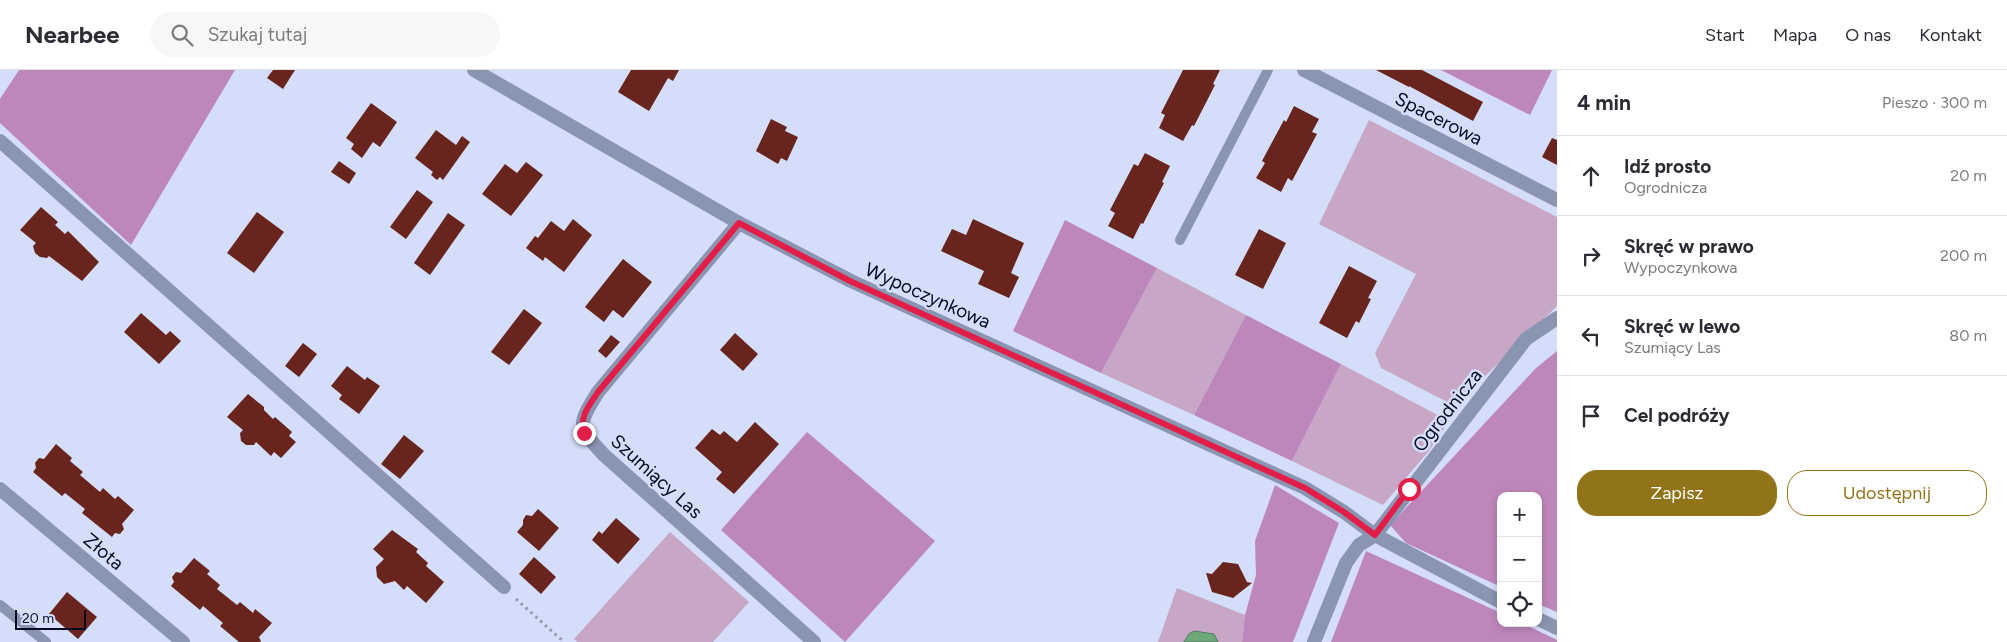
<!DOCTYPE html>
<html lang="pl">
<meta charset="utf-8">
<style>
:root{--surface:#fff;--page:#f7f7f7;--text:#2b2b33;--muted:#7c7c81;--line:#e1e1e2;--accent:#917319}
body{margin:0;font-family:Figtree,sans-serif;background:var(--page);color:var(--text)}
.controls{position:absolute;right:15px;bottom:15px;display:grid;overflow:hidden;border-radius:10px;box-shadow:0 2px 8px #0003}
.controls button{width:45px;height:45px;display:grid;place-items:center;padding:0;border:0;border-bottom:1px solid var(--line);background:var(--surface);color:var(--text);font:25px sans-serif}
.scale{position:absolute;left:15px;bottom:12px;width:71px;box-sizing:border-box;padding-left:5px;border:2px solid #060b23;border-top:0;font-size:14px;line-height:18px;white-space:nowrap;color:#060b23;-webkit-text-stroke:4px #d4defa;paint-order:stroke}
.stop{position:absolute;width:15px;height:15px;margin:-11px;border:4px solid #e11d48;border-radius:50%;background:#fff}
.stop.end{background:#e11d48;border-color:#fff;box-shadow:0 1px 5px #0008}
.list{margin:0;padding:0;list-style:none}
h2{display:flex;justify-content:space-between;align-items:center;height:65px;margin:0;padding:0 20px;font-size:21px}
h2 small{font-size:16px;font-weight:400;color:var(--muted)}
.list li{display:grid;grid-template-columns:32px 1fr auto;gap:15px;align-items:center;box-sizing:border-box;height:80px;padding:0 20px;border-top:1px solid var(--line)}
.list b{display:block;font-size:19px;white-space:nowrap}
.list p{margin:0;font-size:16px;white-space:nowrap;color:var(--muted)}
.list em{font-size:16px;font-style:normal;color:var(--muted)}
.actions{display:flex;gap:10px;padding:15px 20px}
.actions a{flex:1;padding:11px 0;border:1px solid var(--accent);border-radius:20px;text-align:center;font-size:18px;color:var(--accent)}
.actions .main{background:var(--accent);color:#fff}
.icon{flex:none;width:28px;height:28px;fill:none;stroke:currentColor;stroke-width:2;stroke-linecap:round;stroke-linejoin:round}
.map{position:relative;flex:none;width:1557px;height:572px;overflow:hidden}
header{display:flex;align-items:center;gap:30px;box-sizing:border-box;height:70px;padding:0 25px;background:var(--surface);border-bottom:1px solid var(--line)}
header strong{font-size:24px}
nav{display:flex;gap:28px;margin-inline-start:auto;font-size:18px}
.search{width:350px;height:45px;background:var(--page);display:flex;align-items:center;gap:12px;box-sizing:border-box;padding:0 18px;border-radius:28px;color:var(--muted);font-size:19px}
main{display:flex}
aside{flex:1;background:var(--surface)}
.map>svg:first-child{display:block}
</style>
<header>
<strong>Nearbee</strong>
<div class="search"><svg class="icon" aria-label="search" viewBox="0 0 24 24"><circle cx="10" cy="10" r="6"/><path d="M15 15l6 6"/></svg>Szukaj tutaj</div>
<nav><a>Start</a><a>Mapa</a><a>O nas</a><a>Kontakt</a></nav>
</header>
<main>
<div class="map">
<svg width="1557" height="572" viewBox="0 0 1557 572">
<rect width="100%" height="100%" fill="#d4defa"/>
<g fill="#c8a6c6">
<path d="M1369,50L1557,147V236L1482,309L1459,338L1381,298L1375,283L1416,204L1319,154Z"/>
<path d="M1157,198L1246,245L1194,345L1101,303Z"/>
<path d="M1341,294L1449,351L1428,382L1383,435L1292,391Z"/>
<path d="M670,462L749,532L713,572H577L574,569Z"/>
<path d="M1177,518L1245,545L1242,572H1158Z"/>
</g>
<g fill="#be87bb">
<path d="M19,0H235L131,175L0,53V29Z"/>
<path d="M1441,0H1552L1530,45Z"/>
<path d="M1065,150L1157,198L1101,303L1013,261Z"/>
<path d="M1246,245L1341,294L1292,391L1194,345Z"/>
<path d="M1557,281V542L1538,534V426H1501V517L1406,473L1390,455L1536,298Z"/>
<path d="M807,362L935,471L845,572L721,460Z"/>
<path d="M1275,415L1339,453L1293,572H1242L1245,545L1256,505L1255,471Z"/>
<path d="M1366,481L1501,543V553H1522L1557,570V572H1331Z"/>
</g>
<path fill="#6da977" stroke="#4e7a5e" d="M1194,561L1214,564L1218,572H1184L1189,564Z"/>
<g fill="#68241d">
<path d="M273,0H295L283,19L267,8Z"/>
<path d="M631,0H679L673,11L668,8L649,41L618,22Z"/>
<path d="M1183,0H1220L1213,14L1215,15L1194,56L1192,55L1183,71L1159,58L1165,45L1161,43Z"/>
<path d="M1376,0H1422L1483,32L1473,51L1409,16V17Z"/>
<path d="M371,33L397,52L380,77L373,72L362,88L351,79L354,74L346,68Z"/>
<path d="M1294,36L1319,49L1312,62L1317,64L1292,111L1288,108L1281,122L1256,108L1265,93L1262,91L1284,50L1286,52Z"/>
<path d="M771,49L787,57L785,61L798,67L787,91L781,88L778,94L756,81Z"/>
<path d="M436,60L456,75L462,66L470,72L443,110L440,107L437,110L431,105L433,102L415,88Z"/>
<path d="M1552,68L1557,70V95L1542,87Z"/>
<path d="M1145,83L1170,96L1162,112L1164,113L1143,154L1141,153L1133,169L1108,156L1115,143L1110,140L1134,94L1138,96Z"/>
<path d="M339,91L356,103L349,114L331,102Z"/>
<path d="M526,92L543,105L511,146L482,124L505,94L517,103Z"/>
<path d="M417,120L433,132L406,169L390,157Z"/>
<path d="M41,137L58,152L55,155L65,164L68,161L99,192L82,211L49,186L47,188L40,187L35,183L33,176L36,173L20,160Z"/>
<path d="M257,142L284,162L254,203L227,183Z"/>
<path d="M448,143L465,155L430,205L414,193Z"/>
<path d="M573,149L592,165L564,202L545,187L543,191L526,178L535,166L538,168L551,151L564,161Z"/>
<path d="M973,149L1024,173L1011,203L1019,207L1009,228L978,214L984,201L941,181L952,159L966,165Z"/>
<path d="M1259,159L1286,173L1263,219L1235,205Z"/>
<path d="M623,189L652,212L623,248L613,240L604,252L585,237Z"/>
<path d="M1349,196L1377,211L1368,228L1371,229L1359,253L1356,251L1347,268L1319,253Z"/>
<path d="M524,239L542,253L509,295L491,282Z"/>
<path d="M141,243L166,265L170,261L181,271L159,294L124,262Z"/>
<path d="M735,263L758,284L743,301L720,280Z"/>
<path d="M611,265L620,272L606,288L598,281Z"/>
<path d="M303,273L317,284L299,307L285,296Z"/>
<path d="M347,296L365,310L367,307L380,316L359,344L339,329L342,325L331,316Z"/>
<path d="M248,324L264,337V340L273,349L275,347L292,362L289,366L296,372L281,388L274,382L271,386L256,372L254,375H246L241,371L240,363L243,360L227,347Z"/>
<path d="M755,352L779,374L734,424L716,409L722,402L695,378L712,359L720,365L724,361L737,372Z"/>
<path d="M404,365L424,381L400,409L381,394Z"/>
<path d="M56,374L72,388L70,391L83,402L80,405L100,422L103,418L115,429L118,426L134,440L122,454L124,459L120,464L115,463L112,467L82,443L85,439L65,423L62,426L33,402L36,398L35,393L39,388L44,389Z"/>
<path d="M538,439L559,458L539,481L517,462L523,455V450L526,445L532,446Z"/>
<path d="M616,448L640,469L618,494L592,470L599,461L602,464Z"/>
<path d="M392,460L418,479L416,482L428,493L426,496L444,512L426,533L407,516L404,520L395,511L384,514L377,507L376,497L384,489L373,479Z"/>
<path d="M534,487L556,507L541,524L519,504Z"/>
<path d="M194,488L210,501L207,504L220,515L217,519L237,535L240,532L253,543L255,539L272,553L259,567L261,572H239L220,556L223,553L203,536L200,540L171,516L174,512L172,507L176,502L181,503Z"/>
<path d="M1223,492L1238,494L1247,512L1252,513L1233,528L1212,522L1206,503L1212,504Z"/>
<path d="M67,522L97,547L78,569L49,544Z"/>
</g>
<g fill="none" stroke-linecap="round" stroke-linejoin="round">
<path stroke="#9098b3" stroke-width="3" stroke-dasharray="2.5 4" stroke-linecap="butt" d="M516,529L564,572"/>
<g stroke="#8a95b1" stroke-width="10">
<path d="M1180,170L1268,0"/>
<path d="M0,535L46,572"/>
</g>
<g stroke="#8a95b1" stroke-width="14">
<path d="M474,0L739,153L851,211L1305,418L1344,442L1375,465L1501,532"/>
<path d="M1304,0L1557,130"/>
<path d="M0,71L504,517"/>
<path d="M739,153L598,322C577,356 577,356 604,385L814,572"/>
<path d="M0,419L183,572"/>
<path d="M1538,549L1557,558"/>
<path d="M1314,572L1346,493L1359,475L1375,465L1526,269L1557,248"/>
</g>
</g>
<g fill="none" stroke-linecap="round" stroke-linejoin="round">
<path stroke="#e11d48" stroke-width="6" d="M584,363C579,347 589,336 598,322L739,153L850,211L1305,418L1344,442L1375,465L1409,419"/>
</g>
<g text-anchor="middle" stroke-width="5" stroke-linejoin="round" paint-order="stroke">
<g font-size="19" fill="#060b23" stroke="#d4defa">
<text transform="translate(1439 48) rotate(27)" y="7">Spacerowa</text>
<text transform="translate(928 225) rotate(24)" y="7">Wypoczynkowa</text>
<text transform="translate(1447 340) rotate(-52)" y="7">Ogrodnicza</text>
<text transform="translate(657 406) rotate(42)" y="7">Szumiący Las</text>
<text transform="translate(104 481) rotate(40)" y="7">Złota</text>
</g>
</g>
</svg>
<div class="controls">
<button>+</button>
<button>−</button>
<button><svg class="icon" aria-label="locate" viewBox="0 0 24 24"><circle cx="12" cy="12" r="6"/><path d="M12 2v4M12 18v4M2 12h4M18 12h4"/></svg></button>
</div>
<div class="scale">20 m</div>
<div class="stop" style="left:1409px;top:419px"></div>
<div class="stop end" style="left:584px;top:363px"></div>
</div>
<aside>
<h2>4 min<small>Pieszo · 300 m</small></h2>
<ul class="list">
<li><svg class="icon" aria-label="ahead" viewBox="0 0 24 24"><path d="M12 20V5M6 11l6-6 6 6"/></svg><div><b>Idź prosto</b><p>Ogrodnicza</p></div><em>20 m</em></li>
<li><svg class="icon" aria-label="right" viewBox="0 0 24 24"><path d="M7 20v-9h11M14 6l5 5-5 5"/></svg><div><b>Skręć w prawo</b><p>Wypoczynkowa</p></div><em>200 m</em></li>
<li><svg class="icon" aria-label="left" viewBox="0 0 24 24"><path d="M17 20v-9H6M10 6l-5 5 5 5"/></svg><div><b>Skręć w lewo</b><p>Szumiący Las</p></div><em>80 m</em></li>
<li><svg class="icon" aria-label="arrive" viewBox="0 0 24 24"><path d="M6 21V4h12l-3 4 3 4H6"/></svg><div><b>Cel podróży</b></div></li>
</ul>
<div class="actions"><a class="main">Zapisz</a><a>Udostępnij</a></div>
</aside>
</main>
